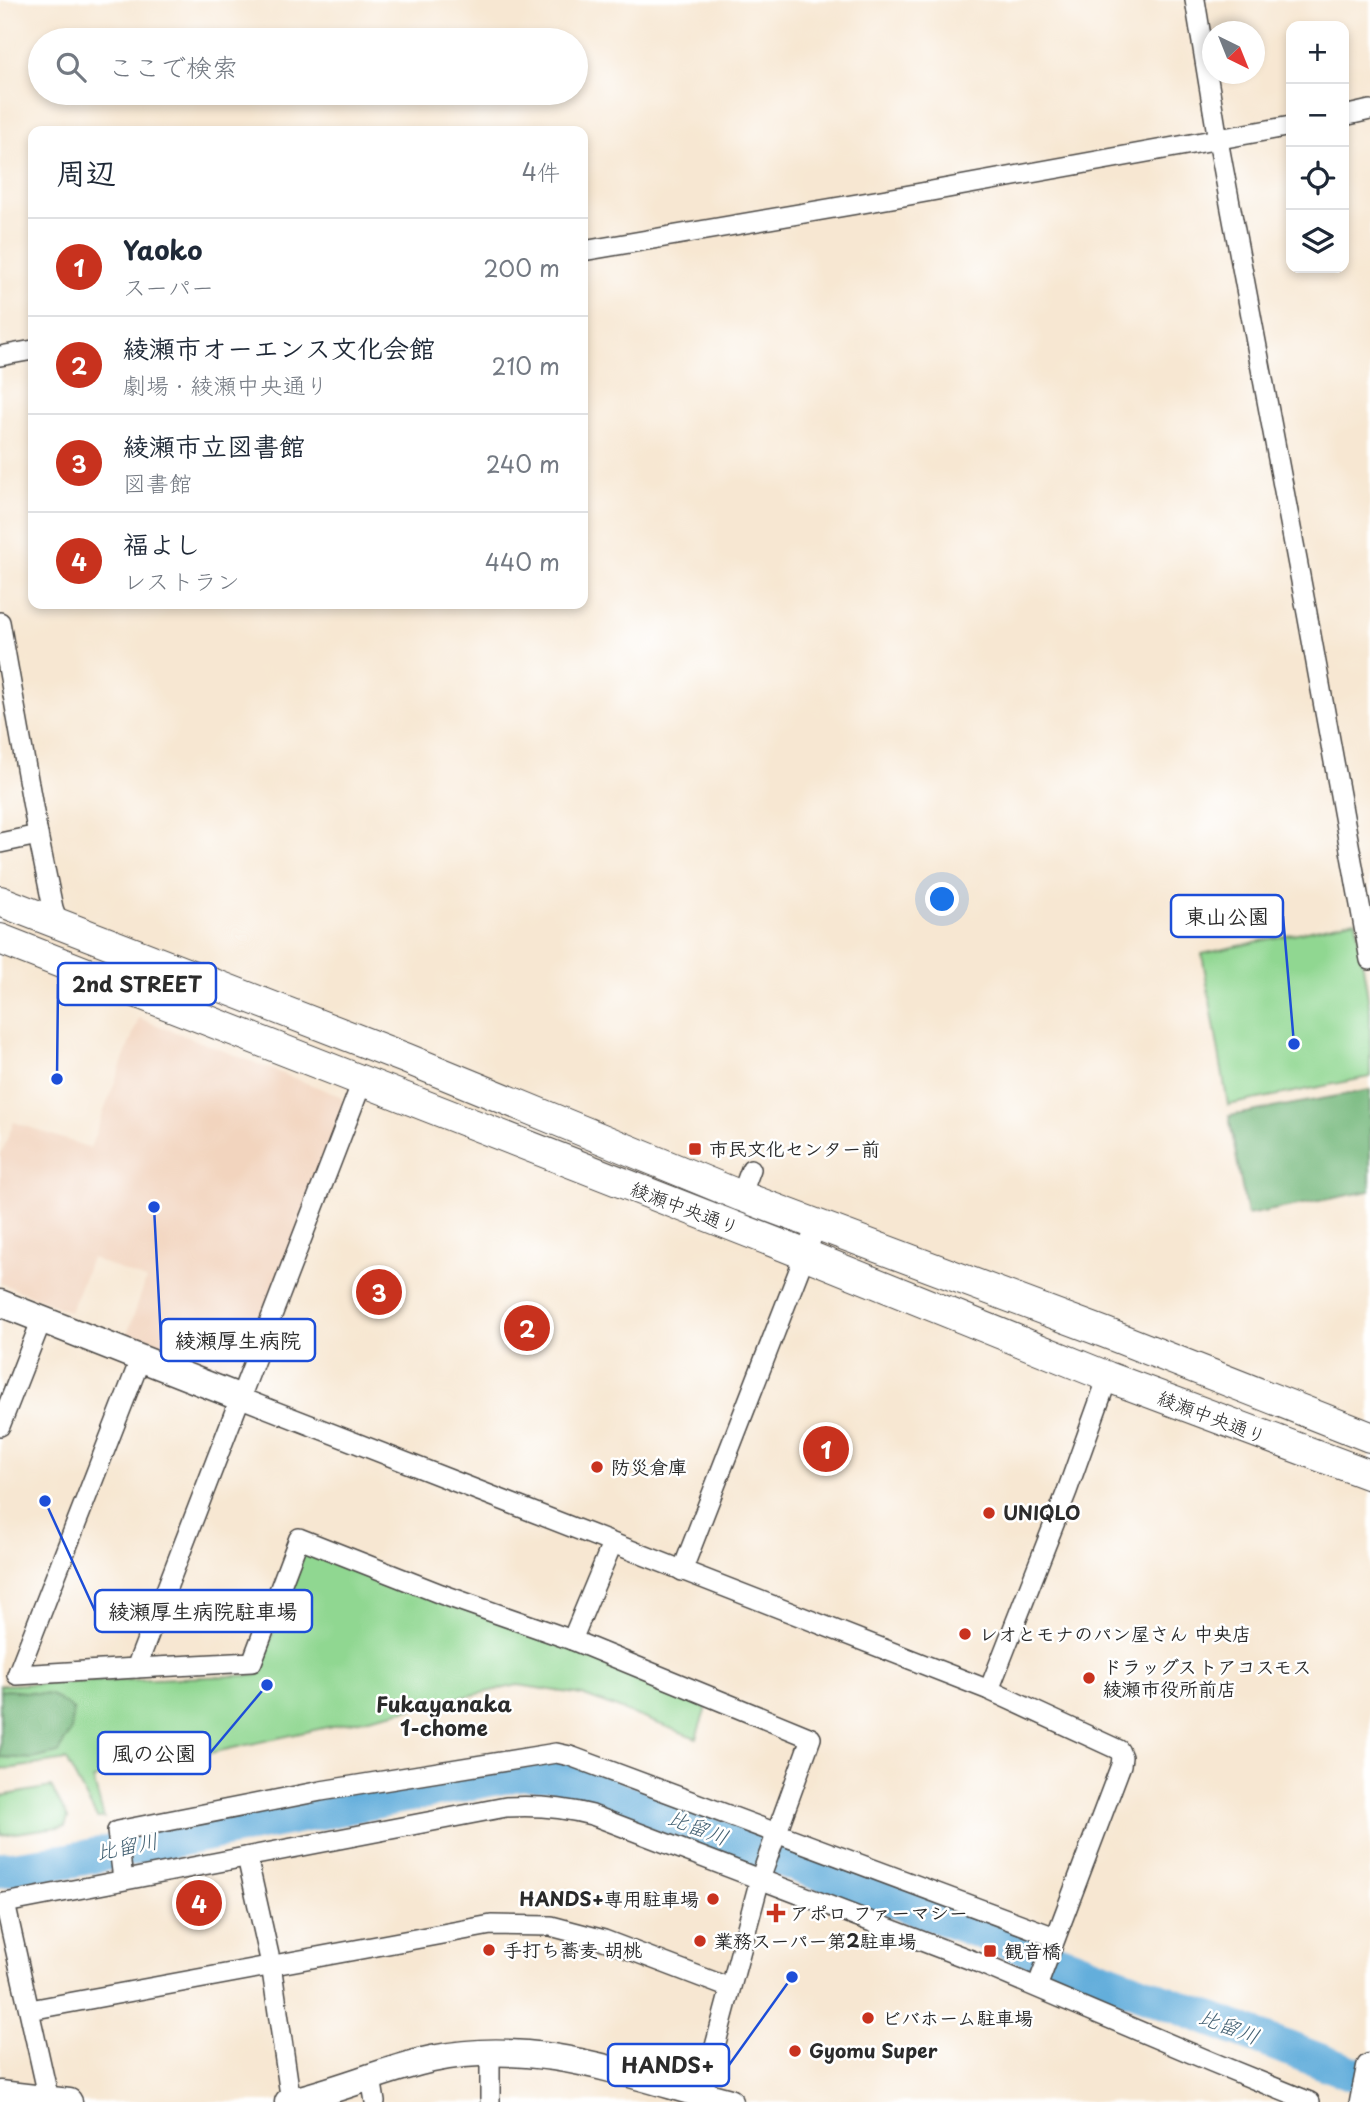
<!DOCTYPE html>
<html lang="ja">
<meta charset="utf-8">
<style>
:root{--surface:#fff;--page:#f6f6f7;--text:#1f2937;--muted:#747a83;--line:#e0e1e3;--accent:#c8321e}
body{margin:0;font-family:"Playpen Sans","Klee One",sans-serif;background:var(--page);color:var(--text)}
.controls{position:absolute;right:21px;top:21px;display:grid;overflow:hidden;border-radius:14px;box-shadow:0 4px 10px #0003}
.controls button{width:63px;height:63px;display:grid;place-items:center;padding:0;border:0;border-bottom:2px solid var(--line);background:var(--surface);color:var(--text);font:35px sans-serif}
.compass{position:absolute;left:1202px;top:21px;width:63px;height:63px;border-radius:50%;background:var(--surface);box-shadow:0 4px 10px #0003;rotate:137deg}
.you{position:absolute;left:943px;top:900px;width:24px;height:24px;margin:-18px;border:5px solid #fff;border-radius:50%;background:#1a73e8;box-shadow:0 0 0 10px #1a73e833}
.badge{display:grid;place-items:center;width:46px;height:46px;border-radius:50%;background:var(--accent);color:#fff;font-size:23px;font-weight:700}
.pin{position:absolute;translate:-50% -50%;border:4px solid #fff;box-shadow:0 2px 7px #0006}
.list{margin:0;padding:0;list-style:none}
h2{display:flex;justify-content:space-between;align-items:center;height:91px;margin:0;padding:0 28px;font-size:30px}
h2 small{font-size:23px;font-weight:400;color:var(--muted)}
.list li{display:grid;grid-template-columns:46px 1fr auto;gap:21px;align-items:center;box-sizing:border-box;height:98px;padding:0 28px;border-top:2px solid var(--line)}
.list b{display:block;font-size:26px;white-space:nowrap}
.list p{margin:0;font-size:23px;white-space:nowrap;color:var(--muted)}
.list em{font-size:23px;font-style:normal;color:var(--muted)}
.icon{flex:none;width:38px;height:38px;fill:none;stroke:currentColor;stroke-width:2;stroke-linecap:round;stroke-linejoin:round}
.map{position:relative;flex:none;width:1370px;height:2102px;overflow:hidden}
.search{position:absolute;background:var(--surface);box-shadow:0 4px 10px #0003;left:28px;top:28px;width:560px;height:77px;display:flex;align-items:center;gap:18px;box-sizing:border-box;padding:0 24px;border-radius:38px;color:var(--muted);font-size:26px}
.panel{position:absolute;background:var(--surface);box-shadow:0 4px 10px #0003;left:28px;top:126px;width:560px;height:483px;border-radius:14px}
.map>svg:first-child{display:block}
</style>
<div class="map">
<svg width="1370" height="2102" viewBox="0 0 1370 2102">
<rect width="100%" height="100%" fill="#fff"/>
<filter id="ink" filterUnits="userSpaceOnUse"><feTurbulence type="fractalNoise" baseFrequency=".0143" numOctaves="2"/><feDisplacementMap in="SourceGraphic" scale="14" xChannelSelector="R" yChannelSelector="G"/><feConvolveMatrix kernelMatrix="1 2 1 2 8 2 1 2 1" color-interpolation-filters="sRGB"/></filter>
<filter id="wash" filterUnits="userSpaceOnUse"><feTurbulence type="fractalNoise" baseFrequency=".00686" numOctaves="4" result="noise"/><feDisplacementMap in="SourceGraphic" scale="28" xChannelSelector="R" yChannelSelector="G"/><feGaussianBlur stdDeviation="1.57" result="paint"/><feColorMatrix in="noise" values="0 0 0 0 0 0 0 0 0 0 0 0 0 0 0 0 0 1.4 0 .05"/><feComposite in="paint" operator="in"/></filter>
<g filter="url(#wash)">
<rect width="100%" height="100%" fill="#f7e7d2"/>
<path fill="#f2d4be" d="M139,1018L340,1096L346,1108L243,1373L236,1379L127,1335L146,1280L91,1258L70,1312L0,1283V1156L14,1122L90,1148Z"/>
<g fill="#90d791" stroke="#5e815e" stroke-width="2">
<path d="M1356,920L1370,1011V1077L1228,1105L1202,954Z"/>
<path d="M310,1551L584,1653L707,1705L696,1738L582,1695L518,1685L93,1779L104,1818H97L66,1760L0,1770V1685L258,1675L300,1555Z"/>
<path d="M51,1787L68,1818L65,1826L0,1835V1793L1,1796Z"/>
</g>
<g fill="#74b87b" stroke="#507253" stroke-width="2">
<path d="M1370,1090V1191L1247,1215L1229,1116Z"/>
<path d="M8,1690L51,1695L73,1709L71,1730L58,1753L33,1759L0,1757V1691Z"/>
</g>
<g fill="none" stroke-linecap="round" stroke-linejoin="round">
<path stroke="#63aedb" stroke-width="35" d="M0,1870L72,1860L521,1773L554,1774L673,1820L1030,1950L1370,2080"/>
</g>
</g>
<g filter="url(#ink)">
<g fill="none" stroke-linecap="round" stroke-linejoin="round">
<g stroke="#4a4744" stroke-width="22">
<g id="street">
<path d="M1195,0L1218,140L1307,613L1370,960"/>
<path d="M1344,116L1370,110"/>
<path d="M583,251L904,196L1291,126"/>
<path d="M0,356L33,350"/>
<path d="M0,622L38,835L0,843"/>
<path d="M38,835L53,908L59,925"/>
<path d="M741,1196L751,1169"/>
<path d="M140,1360L17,1675L136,1668L362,1082"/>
<path d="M241,1398L989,1690L1119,1750L1122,1757L1121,1765L1037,1987"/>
<path d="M0,1426L42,1319"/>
<path d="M682,1571L817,1224"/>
<path d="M572,1640L612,1544"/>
<path d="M136,1668L252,1662L299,1538L441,1594L572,1640L811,1738L760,1879L700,2102"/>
<path d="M989,1690L1067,1491L1108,1377"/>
<path d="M247,1857L271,1964L291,2102"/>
<path d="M123,1879L117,1831L321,1791L556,1753L570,1756L1055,1937"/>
<path d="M5,1903L49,2100"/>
<path d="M0,1904L506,1807C537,1805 562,1807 592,1815L979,1963L1212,2062L1310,2102"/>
<path d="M30,2010L491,1925L551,1926L604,1940L730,1988"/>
<path d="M490,2052V2102"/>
<path d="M371,2077L375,2102"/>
</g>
</g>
<g stroke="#4a4744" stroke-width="29">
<g id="secondary">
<path d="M0,1303L241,1398"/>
<path d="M0,2094L69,2102"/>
<path d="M288,2102C337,2091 383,2070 432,2059C538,2037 629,2076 730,2102"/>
<path d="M1363,2102L1370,2067"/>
</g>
</g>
<g stroke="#4a4744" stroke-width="32">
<g id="primary">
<path d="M0,901L405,1058L741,1196L1106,1333L1370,1437"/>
<path d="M0,939L784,1246L1108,1377L1370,1475"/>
</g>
</g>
<use href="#street" stroke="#fff" stroke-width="19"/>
<use href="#secondary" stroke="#fff" stroke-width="26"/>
<use href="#primary" stroke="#fff" stroke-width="30"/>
</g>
</g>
<g fill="#c8321e" stroke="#fff" stroke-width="2.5">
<rect x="688" y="1142" width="14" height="14" rx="3.5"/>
<circle cx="597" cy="1467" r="7"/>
<circle cx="989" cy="1513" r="7"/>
<circle cx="965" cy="1634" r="7"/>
<circle cx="1089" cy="1678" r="7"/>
<circle cx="713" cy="1899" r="7"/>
<path d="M772.5 1902.5h7v7h7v7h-7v7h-7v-7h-7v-7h7z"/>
<circle cx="700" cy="1941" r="7"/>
<circle cx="489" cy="1950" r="7"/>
<rect x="983" y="1944" width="14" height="14" rx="3.5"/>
<circle cx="868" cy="2018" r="7"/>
<circle cx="795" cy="2051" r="7"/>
</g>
<g text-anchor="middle" stroke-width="5" stroke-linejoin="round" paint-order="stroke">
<g font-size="19" font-weight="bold" fill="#2b2b2b" stroke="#fff" text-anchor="start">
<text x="709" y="1156">市民文化センター前</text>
<text x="611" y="1474">防災倉庫</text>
<text x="1003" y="1520">UNIQLO</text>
<text x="979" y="1641">レオとモナのパン屋さん 中央店</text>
<text x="1103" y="1674">ドラッグストアコスモス<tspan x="1103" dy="22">綾瀬市役所前店</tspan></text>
<text x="699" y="1906" text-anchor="end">HANDS+専用駐車場</text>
<text x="790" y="1920">アポロ ファーマシー</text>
<text x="714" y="1948">業務スーパー第2駐車場</text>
<text x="503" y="1957">手打ち蕎麦 胡桃</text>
<text x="1004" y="1958">観音橋</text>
<text x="882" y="2025">ビバホーム駐車場</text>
<text x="809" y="2058">Gyomu Super</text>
</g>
<g font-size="19" fill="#2b2b2b" stroke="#fff">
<text transform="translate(685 1208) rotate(21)" y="7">綾瀬中央通り</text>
<text transform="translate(1212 1417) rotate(21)" y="7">綾瀬中央通り</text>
</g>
<g font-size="21" font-weight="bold" fill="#2b2b2b" stroke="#fff">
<text x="444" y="1712">Fukayanaka<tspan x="444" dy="24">1-chome</tspan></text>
</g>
<g font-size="21" font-style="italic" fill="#415f71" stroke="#fff">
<text transform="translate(698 1828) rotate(21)" y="7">比留川</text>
<text transform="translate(127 1847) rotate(-11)" y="7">比留川</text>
<text transform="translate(1229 2027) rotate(21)" y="7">比留川</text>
</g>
</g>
<path fill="none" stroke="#1d4ed8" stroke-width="2.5" d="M1294 1044L1283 916M57 1079L58 984M154 1207L161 1340M45 1501L95 1611M267 1685L210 1753M792 1977L729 2065"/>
<g fill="#1d4ed8" stroke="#fff" stroke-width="2.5">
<circle cx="1294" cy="1044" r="7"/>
<circle cx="57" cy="1079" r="7"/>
<circle cx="154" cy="1207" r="7"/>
<circle cx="45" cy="1501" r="7"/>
<circle cx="267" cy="1685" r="7"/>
<circle cx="792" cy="1977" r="7"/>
</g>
<g fill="#fff" stroke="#1d4ed8" stroke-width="2.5">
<rect x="1171" y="895" width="112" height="42" rx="7"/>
<rect x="58" y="963" width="158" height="42" rx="7"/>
<rect x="161" y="1319" width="154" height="42" rx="7"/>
<rect x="95" y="1590" width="217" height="42" rx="7"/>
<rect x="98" y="1732" width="112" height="42" rx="7"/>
<rect x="608" y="2044" width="121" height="42" rx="7"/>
</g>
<g font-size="21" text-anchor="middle" font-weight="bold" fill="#2b2b2b">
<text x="1227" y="924">東山公園</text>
<text x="137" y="992">2nd STREET</text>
<text x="238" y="1348">綾瀬厚生病院</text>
<text x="203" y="1619">綾瀬厚生病院駐車場</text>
<text x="154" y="1761">風の公園</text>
<text x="668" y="2073">HANDS+</text>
</g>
</svg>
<div class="controls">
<button>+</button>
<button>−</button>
<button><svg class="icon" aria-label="locate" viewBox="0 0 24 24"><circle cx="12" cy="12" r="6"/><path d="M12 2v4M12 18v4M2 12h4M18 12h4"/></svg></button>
<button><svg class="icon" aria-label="layers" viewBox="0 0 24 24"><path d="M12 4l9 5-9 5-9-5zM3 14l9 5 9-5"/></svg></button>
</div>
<svg class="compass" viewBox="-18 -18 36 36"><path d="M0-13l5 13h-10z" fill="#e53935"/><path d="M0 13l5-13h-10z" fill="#747a83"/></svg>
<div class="you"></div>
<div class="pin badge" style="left:826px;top:1449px">1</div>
<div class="pin badge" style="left:527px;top:1328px">2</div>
<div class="pin badge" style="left:379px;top:1292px">3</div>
<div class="pin badge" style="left:199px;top:1903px">4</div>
<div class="search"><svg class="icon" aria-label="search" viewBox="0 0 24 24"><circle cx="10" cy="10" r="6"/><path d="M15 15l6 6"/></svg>ここで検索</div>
<section class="panel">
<h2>周辺<small>4件</small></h2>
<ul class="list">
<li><span class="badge">1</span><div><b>Yaoko</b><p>スーパー</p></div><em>200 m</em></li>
<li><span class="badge">2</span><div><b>綾瀬市オーエンス文化会館</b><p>劇場 · 綾瀬中央通り</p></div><em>210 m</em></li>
<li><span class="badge">3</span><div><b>綾瀬市立図書館</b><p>図書館</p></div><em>240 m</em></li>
<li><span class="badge">4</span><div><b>福よし</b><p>レストラン</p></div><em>440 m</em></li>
</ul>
</section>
</div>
